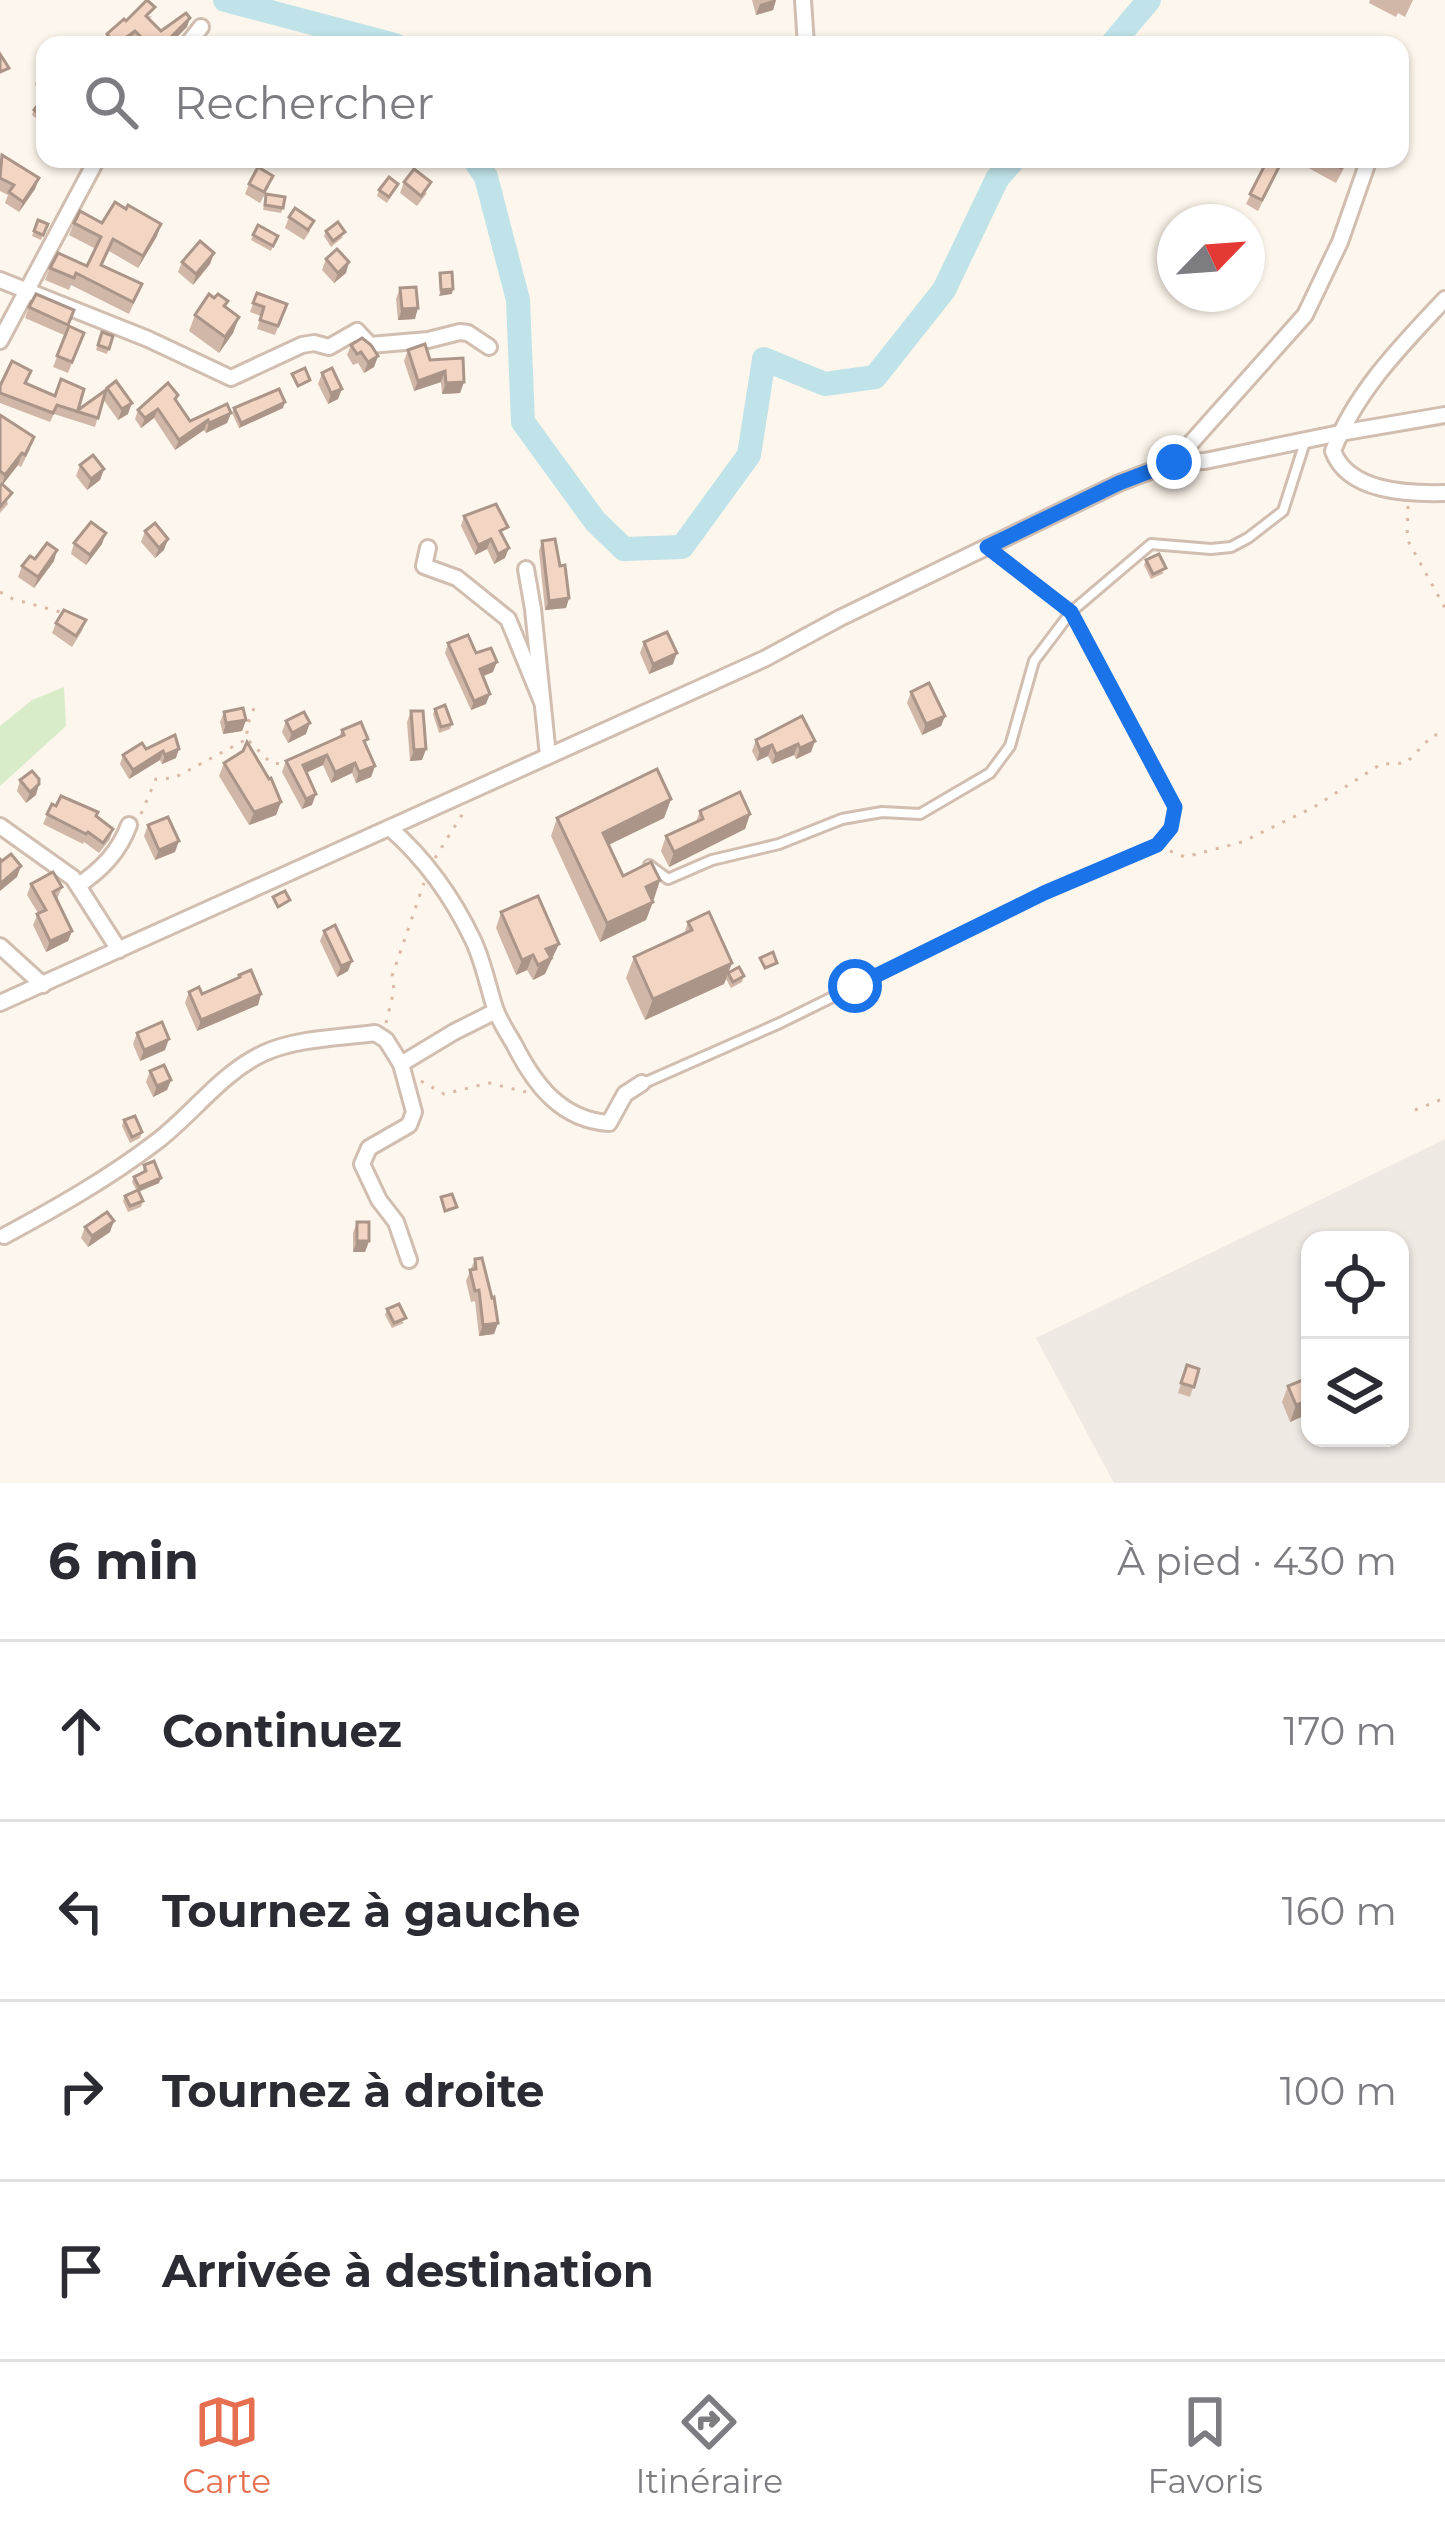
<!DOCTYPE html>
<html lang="fr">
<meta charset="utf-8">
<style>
:root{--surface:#fff;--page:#f7f7f7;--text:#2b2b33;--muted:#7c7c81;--line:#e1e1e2;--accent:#e76f51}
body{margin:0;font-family:Montserrat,sans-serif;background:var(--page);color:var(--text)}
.controls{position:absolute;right:36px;bottom:36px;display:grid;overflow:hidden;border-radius:24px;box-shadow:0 3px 9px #0004}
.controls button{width:108px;height:108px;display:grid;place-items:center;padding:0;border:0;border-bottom:3px solid var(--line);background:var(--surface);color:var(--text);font:60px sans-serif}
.compass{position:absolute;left:1157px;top:204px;width:108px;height:108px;border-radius:50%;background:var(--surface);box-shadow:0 3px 9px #0004;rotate:65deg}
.stop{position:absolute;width:36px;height:36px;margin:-27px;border:9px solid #1a73e8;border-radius:50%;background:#fff}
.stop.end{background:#1a73e8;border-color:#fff;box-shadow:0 3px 12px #0008}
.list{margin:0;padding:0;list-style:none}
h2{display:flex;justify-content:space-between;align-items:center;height:156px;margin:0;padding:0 48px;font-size:51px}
h2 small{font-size:39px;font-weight:400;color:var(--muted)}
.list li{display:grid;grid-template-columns:78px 1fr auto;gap:36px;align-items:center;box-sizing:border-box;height:180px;padding:0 48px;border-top:3px solid var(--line)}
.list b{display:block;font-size:45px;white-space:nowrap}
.list em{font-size:39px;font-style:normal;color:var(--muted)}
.icon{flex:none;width:66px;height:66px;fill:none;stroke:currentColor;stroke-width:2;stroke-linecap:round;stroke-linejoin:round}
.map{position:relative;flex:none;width:1445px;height:1483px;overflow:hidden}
.search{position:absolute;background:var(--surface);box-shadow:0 3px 9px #0004;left:36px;right:36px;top:36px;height:132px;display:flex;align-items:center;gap:30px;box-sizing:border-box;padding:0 42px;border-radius:24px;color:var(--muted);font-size:45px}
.sheet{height:876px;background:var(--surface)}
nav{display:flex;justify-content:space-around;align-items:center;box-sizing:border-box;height:168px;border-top:3px solid var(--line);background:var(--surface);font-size:33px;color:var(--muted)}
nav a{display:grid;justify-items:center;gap:6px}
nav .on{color:var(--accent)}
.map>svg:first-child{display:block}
</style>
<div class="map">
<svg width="1445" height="1483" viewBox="0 0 1445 1483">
<rect width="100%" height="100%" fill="#fdf6ec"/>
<path fill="#efe9e4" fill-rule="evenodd" d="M1445,1139V1483H1114L1036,1338ZM1310,1240H1400V1438H1310Z"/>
<path fill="#d8ecc9" d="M64,687L66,726L0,786V726L32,700Z"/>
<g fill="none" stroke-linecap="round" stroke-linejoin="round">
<g stroke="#bfe3e8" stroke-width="24">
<path d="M225,0L395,45"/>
<path d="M1111,45L1149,0"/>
<path d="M474,159L486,177L518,300L523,422L595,521L624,549L682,547L749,455L764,359L825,384L875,377L944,290L997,179L1014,159"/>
</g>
<g stroke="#d1beb0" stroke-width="14">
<g id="service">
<path d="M649,865L668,879L712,860L779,844L842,819L882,812L920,814L990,773L1010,746L1034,661L1071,612L1151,544L1211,549L1231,547L1248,538L1283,511L1305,442"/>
<path d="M644,1083L780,1023L1044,893L1157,845L1171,828L1175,807L1071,612L987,547"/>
</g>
</g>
<g stroke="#d1beb0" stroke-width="20">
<g id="minor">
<path d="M803,0L806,45"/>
<path d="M187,45L201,27"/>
<path d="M0,280L148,339L231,378L302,345L314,343L329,347L357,331L370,345L428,340L460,332L468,333L489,347"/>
<path d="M1445,299C1402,345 1356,391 1333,451C1348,492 1408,494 1445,493"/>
<path d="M0,341L97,159"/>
<path d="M1174,462L1305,315L1340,242L1369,159"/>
<path d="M428,548L424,566L457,578L508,619L542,702"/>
<path d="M526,569L533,609L548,756"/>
<path d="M0,826L73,878L119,950"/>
<path d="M391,829C426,860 453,898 473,940C484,963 488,988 496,1011C501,1023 508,1034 514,1044C534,1084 561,1120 609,1123L625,1094L642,1083"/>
<path d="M79,885C102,869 119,852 129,825"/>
<path d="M0,946L43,985"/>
<path d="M0,1003L764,659L840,618L1119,483L1174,462L1205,461L1340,433L1445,415"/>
<path d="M4,1236C56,1208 109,1178 156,1142C193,1114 221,1073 264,1053C297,1038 339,1038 375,1033L386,1040L401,1064"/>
<path d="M409,1260L396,1222L379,1200L362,1164L369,1148L409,1125L414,1112L401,1064L454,1032L496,1011"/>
</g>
</g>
<g stroke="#d9b8a5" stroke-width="3" stroke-dasharray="3 9" stroke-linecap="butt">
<path d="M1408,506L1407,539L1445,608"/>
<path d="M0,592L13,599L64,613"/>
<path d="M249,741L271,763L284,764"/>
<path d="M141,814L156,779L174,778L247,739V726L256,703"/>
<path d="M1170,851L1185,857L1242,842L1314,807L1381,764L1406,763L1433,735H1445"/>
<path d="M435,858L465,810"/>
<path d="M386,1023L394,990L392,976L424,883"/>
<path d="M421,1081L444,1094L489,1083L526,1092"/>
<path d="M1415,1110L1445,1098"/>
</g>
<use href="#service" stroke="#fff" stroke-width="8"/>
<use href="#minor" stroke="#fff" stroke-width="14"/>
</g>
<g fill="#d1b7a8">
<path d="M752,0H776L773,10L756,15Z"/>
<path d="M1370,0H1413L1405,17L1398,13L1396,17L1369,3Z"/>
<path d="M152,16L149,19L161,31L187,27L169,45H137L131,39L124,45H106L103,42L107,34L126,21Z"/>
<path d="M45,68V95L35,85L39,74Z"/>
<path d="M45,106V125L32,115L34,110Z"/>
<path d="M0,158L39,178L35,189L19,212L5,203L8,195L0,191Z"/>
<path d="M1260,159H1284L1258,211L1246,204L1263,169L1257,166Z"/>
<path d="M1292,159H1349L1336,183Z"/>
<path d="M404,182L427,193L417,206L400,193Z"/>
<path d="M249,184L269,187L260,203L245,194Z"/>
<path d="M398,184L387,203L377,196L379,190Z"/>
<path d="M266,194L283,208L281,213L263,210Z"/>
<path d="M289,217L310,231L304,240L285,228Z"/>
<path d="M38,220L48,224L41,240L32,236Z"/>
<path d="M74,223H102L157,236L138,268L109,251L102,265L137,296L129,314L71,285L69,290L45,280L50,268L87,266L96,249L69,235Z"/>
<path d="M258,225L278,236L271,251L251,240Z"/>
<path d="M326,231L343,237L331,247L324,236Z"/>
<path d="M214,253L210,264L193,285L178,272L182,262Z"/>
<path d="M326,259L346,273L334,283L322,270Z"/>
<path d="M400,288L415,319L398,320L396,299Z"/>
<path d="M257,293L287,304L275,335L257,329L261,316L250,312Z"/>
<path d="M214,298L228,301L226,307L239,317L233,333L219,353L189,331L195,315Z"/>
<path d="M29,307L74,310L64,335L25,318Z"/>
<path d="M69,326L84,333L68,373L53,367Z"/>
<path d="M102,332L113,336L107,354L96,350Z"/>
<path d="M351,345L378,356L374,367L364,373L358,363L353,365L347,355Z"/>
<path d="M408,350L430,360L464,382L460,393L442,394L441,382L414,391L404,361Z"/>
<path d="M322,373L338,399L328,404L318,384Z"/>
<path d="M26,384L78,410L104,397L107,388L128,414L118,420L103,399L95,427L54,414L50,422L0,403V386Z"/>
<path d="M176,401L190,421L231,413L227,423L206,433L204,430L175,450L154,418L141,428L135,419L138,410Z"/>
<path d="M234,408H283L239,428L232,413Z"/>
<path d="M0,415L30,449L21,467L18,465L2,485L8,504L0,513Z"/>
<path d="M80,465L104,469L100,480L87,490L76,476Z"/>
<path d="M464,516L503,537L505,558L494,564L487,549L475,555L461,526Z"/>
<path d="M145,531L164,550L155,558L141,542Z"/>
<path d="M542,541L560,566L569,598L566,608L545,610L539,551Z"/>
<path d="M74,543L102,544L86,565L71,554Z"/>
<path d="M35,559L54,561L34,588L18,577L22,566Z"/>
<path d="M1146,560L1164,573L1151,579L1144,565Z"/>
<path d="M86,620L82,631L72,647L52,633L56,623Z"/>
<path d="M644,642L673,664L649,674L640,653Z"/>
<path d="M448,643L476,653L493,672L483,676L486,704L471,710L445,653Z"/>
<path d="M911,692L945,716L941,726L922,735L907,703Z"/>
<path d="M435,709L452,724L450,729L439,733L433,714Z"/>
<path d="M411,711L426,749L422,760L410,761L407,722Z"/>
<path d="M224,712L246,720L242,731L223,734L220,722Z"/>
<path d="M286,721L306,734L288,743L282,732Z"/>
<path d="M342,730L366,745L375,766L371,777L356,783L352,773L331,783L323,765L306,773L312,805L302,809L282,772L286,761L339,737Z"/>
<path d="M175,735L176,758L162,764L160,760L129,779L120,764L123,755L146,749Z"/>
<path d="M756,740L815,741L811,752L796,759L794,755L772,764L768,756L757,761L752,751Z"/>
<path d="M224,763L281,802L276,815L249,825L219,776Z"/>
<path d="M20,780L36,795L26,803L17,791Z"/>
<path d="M671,799L664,818L608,845L623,876L660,880L646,920L600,942L551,836L557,818Z"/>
<path d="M52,804L96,816L113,829L110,839L99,853L84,842L83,844L43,824Z"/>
<path d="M700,811L750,814L745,829L669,867L661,851L666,836L696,822Z"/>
<path d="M148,825L175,852L155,860L144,836Z"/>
<path d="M31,884L62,887L57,899L72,931L68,941L46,952L33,925L38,913L27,895Z"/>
<path d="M501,912L554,959L550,960L545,974L533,980L527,970L516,975L496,928Z"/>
<path d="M688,922L732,963L728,972L744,976L742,982L731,988L726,979L724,984L645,1020L626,978L634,957L684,934Z"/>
<path d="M324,931L348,971L337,977L320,941Z"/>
<path d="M239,975L261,994L258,1005L197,1031L185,1003L189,992L202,994L238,978Z"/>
<path d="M137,1033L165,1050L140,1061L133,1044Z"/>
<path d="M150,1071L171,1080L167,1090L153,1097L146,1082Z"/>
<path d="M124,1120L142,1132L140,1138L130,1143L122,1126Z"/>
<path d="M144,1165L159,1183L139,1192L143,1201L141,1207L128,1212L123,1201L125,1196L137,1191L132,1182L134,1177L143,1172Z"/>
<path d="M357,1222L369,1241L365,1252H353V1233Z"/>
<path d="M85,1227L110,1232L88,1247L81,1238Z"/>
<path d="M475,1259L498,1323L494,1334L479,1336L475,1301L471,1302L466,1281Z"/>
<path d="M387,1309L404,1323L392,1328L385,1315Z"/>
<path d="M1187,1365L1199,1369L1190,1397L1178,1393Z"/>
<path d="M1310,1377V1413L1290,1422L1282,1402L1288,1386Z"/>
</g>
<g fill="#aa9588">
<path d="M773,0H776L773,10L756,15L760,4Z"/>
<path d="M190,18L187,27L169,45H163Z"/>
<path d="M135,31L131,39L124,45H116Z"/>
<path d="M39,178L35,189L19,212L23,202Z"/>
<path d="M161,224L157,236L138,268L143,256Z"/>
<path d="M214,253L210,264L193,285L196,274Z"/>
<path d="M349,262L346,273L334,283L338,273Z"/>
<path d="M453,289L452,294L439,296L441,290Z"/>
<path d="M418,308L415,319L398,320L402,309Z"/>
<path d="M239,317L233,333L219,353L225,337Z"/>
<path d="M378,356L374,367L364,373L368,362Z"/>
<path d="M445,371L441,382L414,391L418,381Z"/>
<path d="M464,382L460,393L442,394L446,383Z"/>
<path d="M342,389L338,399L328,404L331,393Z"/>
<path d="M285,402L283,408L239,428L241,423Z"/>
<path d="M132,403L128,414L118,420L122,409Z"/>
<path d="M158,409L154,418L141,428L145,418Z"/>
<path d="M231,413L227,423L206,433L209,423Z"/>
<path d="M208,420L204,430L175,450L179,440Z"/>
<path d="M22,453L18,465L1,487L5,475Z"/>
<path d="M104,469L100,480L87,490L91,479Z"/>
<path d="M106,533L102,544L86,565L90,555Z"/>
<path d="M168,539L164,550L155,558L159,548Z"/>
<path d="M491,539L487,549L475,555L478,545Z"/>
<path d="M509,548L505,558L494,564L498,554Z"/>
<path d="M57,550L54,561L34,588L38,577Z"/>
<path d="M569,598L566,608L545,610L549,601Z"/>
<path d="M677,653L673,664L649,674L653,664Z"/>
<path d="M497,662L493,672L476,679L480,669Z"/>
<path d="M490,694L486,704L471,710L474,701Z"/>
<path d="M945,716L941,726L922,735L926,724Z"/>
<path d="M246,720L242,731L223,734L226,723Z"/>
<path d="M310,723L306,734L288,743L292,733Z"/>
<path d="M815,741L811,752L796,759L800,748Z"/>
<path d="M798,744L794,755L772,764L776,754Z"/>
<path d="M772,745L768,756L757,761L760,750Z"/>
<path d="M179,749L176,758L162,764L165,755Z"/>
<path d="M426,749L422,760L410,761L414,750Z"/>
<path d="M163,751L160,760L129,779L133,770Z"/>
<path d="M327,755L323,765L299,776L303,765Z"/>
<path d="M355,763L352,773L331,783L335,772Z"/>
<path d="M375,766L371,777L356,783L359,772Z"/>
<path d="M39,784L36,795L26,803L30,792Z"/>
<path d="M316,794L312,805L302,809L306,799Z"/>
<path d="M671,799L664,818L596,851L603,833Z"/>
<path d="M281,802L276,815L249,825L254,812Z"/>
<path d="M750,814L745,829L669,867L674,852Z"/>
<path d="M179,841L175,852L155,860L159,850Z"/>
<path d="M21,866L17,877L0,891V884Z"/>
<path d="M660,880L654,899L640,906L646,887Z"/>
<path d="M653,902L646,920L600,942L607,923Z"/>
<path d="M72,931L68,941L46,952L50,941Z"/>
<path d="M559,944L545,974L533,980L546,949Z"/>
<path d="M533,955L527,970L516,975L522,960Z"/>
<path d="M352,961L348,971L337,977L341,966Z"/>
<path d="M732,963L724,984L645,1020L653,999Z"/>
<path d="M261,994L258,1005L197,1031L201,1020Z"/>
<path d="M169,1039L165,1050L140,1061L144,1050Z"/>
<path d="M171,1080L167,1090L153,1097L157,1086Z"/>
<path d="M161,1178L159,1183L137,1192L139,1187Z"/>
<path d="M114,1221L110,1232L88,1247L92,1236Z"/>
<path d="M357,1241H369L365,1252H353Z"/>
<path d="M498,1323L494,1334L479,1336L483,1325Z"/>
<path d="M1310,1400V1413L1290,1422L1296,1405Z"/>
</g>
<g fill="#f3d5c3" stroke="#aa9588" stroke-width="3">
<path d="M147,0L155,7L146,16L161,31L186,13L190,18L163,45H149L135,31L116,45L107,34L124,19L126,21Z"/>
<path d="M0,54L9,68L0,72Z"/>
<path d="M40,102L45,106V118L34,110Z"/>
<path d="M2,155L39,178L23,202L9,192L14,185L0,178Z"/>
<path d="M1268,159H1283L1262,200L1250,194Z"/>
<path d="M1325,159H1346L1341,168Z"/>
<path d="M258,167L273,176L264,192L249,184Z"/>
<path d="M414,169L431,182L421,196L404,182Z"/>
<path d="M389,177L398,184L389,197L379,190Z"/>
<path d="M266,194L285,197L283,208L265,205Z"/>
<path d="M115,202L126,209L128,205L161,224L143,256L113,239L101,265L142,284L133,302L76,273L74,278L50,268L58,253L87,266L101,237L74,223L80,211L102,223Z"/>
<path d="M295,208L314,221L308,230L289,217Z"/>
<path d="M38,220L48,224L43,235L34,231Z"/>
<path d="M338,222L345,232L333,241L326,231Z"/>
<path d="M258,225L278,236L273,246L253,235Z"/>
<path d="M200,241L214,253L196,274L182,262Z"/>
<path d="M337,249L349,262L338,273L326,259Z"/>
<path d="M452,272L453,289L441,290L440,273Z"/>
<path d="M416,287L418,308L402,309L400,288Z"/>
<path d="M257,293L287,304L278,326L260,320L264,307L253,303Z"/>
<path d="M36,294L74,310L68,325L29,307Z"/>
<path d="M209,294L214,298L218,294L228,301L224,306L239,317L225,337L195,315Z"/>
<path d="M69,326L84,333L72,362L57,356Z"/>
<path d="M102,332L113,336L109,349L98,345Z"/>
<path d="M362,338L371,345L378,356L368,362L361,352L357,354L351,345Z"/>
<path d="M425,344L430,360L463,358L464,382L446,383L445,371L418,381L408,350Z"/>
<path d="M12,361L31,371L25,383L55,396L61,379L84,389L78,410L106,390L98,418L57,405L53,413L0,393V386Z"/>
<path d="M305,368L310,380L298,386L292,374Z"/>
<path d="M332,368L342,389L331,393L322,373Z"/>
<path d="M116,381L132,403L122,409L107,388Z"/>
<path d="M168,383L178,395L175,399L190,421L227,404L231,413L209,423L208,420L179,440L158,409L145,418L138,410Z"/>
<path d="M279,389L285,402L241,423L234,408Z"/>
<path d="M0,415L34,437L25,455L22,453L5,475L0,471Z"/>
<path d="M93,455L104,469L91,479L80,465Z"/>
<path d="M2,484L12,493L0,507V486Z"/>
<path d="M496,504L508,527L500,531L509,548L498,554L491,539L478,545L464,516Z"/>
<path d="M91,522L106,533L90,555L74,543Z"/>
<path d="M155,523L168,539L159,548L145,531Z"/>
<path d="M555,539L560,566L565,565L569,598L549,601L542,541Z"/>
<path d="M47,543L57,550L38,577L22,566L30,556L35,559Z"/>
<path d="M1159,554L1166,568L1153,574L1146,560Z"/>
<path d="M64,610L86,620L76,636L56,623Z"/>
<path d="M667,632L677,653L653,664L644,642Z"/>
<path d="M468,635L476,653L491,648L497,662L480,669L490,694L474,701L448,643Z"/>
<path d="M929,683L945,716L926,724L911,692Z"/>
<path d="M445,705L452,724L441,727L435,709Z"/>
<path d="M243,708L246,720L226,723L224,712Z"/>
<path d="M411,711H423L426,749L414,750Z"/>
<path d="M304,712L310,723L292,733L286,721Z"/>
<path d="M802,716L815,741L800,748L798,744L776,754L772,745L760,750L756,740Z"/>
<path d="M361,722L368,739L364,741L375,766L359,772L355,763L335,772L327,755L303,765L316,794L306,799L286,761L344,735L342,730Z"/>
<path d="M175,735L179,749L165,755L163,751L133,770L123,755L142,743L146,749Z"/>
<path d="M247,742L269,779L271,778L281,802L254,812L224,763L243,751Z"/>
<path d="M657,769L671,799L603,833L623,876L651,862L660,880L646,887L653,902L607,923L557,818Z"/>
<path d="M32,771L39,779V784L30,792L20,780Z"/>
<path d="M740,792L750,814L674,852L666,836L703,819L700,811Z"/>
<path d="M61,796L98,812L96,816L113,829L103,843L88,832L86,834L47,814L52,804L56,806Z"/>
<path d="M168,817L179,841L159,850L148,825Z"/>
<path d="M11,854L21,866L0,884V859L2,861Z"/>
<path d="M53,872L62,887L53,892L72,931L50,941L37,914L46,910L31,884Z"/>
<path d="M285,891L290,900L278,907L273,897Z"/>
<path d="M538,896L559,944L546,949L551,958L538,965L533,955L522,960L501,912Z"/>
<path d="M709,912L732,963L653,999L634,957L692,930L688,922Z"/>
<path d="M335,925L352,961L341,966L324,931Z"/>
<path d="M773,952L777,963L765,968L760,958Z"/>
<path d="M739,967L744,976L733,982L728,973Z"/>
<path d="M251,970L261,994L201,1020L189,992L199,987L202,994L240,977L239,975Z"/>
<path d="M162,1022L169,1039L144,1050L137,1033Z"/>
<path d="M164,1065L171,1080L157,1086L150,1071Z"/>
<path d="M135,1116L142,1132L132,1137L124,1120Z"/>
<path d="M154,1161L161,1178L139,1187L134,1177L146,1171L144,1165Z"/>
<path d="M138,1190L143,1201L130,1206L125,1196Z"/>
<path d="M452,1194L457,1207L445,1211L441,1197Z"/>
<path d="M107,1212L114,1221L92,1236L85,1227Z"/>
<rect x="357" y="1222" width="12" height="19"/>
<path d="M482,1258L492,1298L494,1297L498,1323L483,1325L479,1290L475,1291L470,1270L476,1269L475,1259Z"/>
<path d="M399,1304L406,1318L394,1323L387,1309Z"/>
<path d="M1187,1365L1199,1369L1194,1387L1181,1383Z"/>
<path d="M1310,1377V1400L1296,1405L1288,1386Z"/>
</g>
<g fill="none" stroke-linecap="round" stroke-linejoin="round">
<path stroke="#1a73e8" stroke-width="15" d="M855,986L1044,893L1157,845L1171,828L1175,807L1071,612L987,547L1119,483L1174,462"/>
</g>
</svg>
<div class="controls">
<button><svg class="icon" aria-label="locate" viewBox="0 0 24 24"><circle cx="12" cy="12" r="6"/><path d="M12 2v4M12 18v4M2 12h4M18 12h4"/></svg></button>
<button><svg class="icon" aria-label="layers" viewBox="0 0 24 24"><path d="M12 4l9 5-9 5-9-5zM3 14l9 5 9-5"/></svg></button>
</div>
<svg class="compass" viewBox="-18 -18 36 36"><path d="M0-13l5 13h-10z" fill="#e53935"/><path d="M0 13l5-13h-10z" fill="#7c7c81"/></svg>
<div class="stop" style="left:855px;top:986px"></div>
<div class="stop end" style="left:1174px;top:462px"></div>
<div class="search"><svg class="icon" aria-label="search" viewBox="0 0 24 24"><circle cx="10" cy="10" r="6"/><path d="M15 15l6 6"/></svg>Rechercher</div>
</div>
<section class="sheet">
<h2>6 min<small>À pied · 430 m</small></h2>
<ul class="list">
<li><svg class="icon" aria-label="ahead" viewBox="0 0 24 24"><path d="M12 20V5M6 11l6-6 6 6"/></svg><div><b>Continuez</b></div><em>170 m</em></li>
<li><svg class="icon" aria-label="left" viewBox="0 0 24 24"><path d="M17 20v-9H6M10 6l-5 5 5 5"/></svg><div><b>Tournez à gauche</b></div><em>160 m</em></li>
<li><svg class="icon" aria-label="right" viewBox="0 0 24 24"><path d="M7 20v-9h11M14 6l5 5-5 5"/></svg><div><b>Tournez à droite</b></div><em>100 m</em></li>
<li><svg class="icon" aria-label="arrive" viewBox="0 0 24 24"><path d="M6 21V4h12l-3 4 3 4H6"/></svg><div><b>Arrivée à destination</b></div></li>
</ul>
</section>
<nav>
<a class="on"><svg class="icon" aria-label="map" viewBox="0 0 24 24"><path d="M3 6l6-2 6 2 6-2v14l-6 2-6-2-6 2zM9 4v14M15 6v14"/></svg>Carte</a>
<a><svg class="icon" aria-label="directions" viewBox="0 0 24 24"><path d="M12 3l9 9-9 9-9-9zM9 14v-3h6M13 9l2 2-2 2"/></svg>Itinéraire</a>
<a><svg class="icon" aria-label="saved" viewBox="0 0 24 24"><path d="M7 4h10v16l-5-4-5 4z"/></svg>Favoris</a>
</nav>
